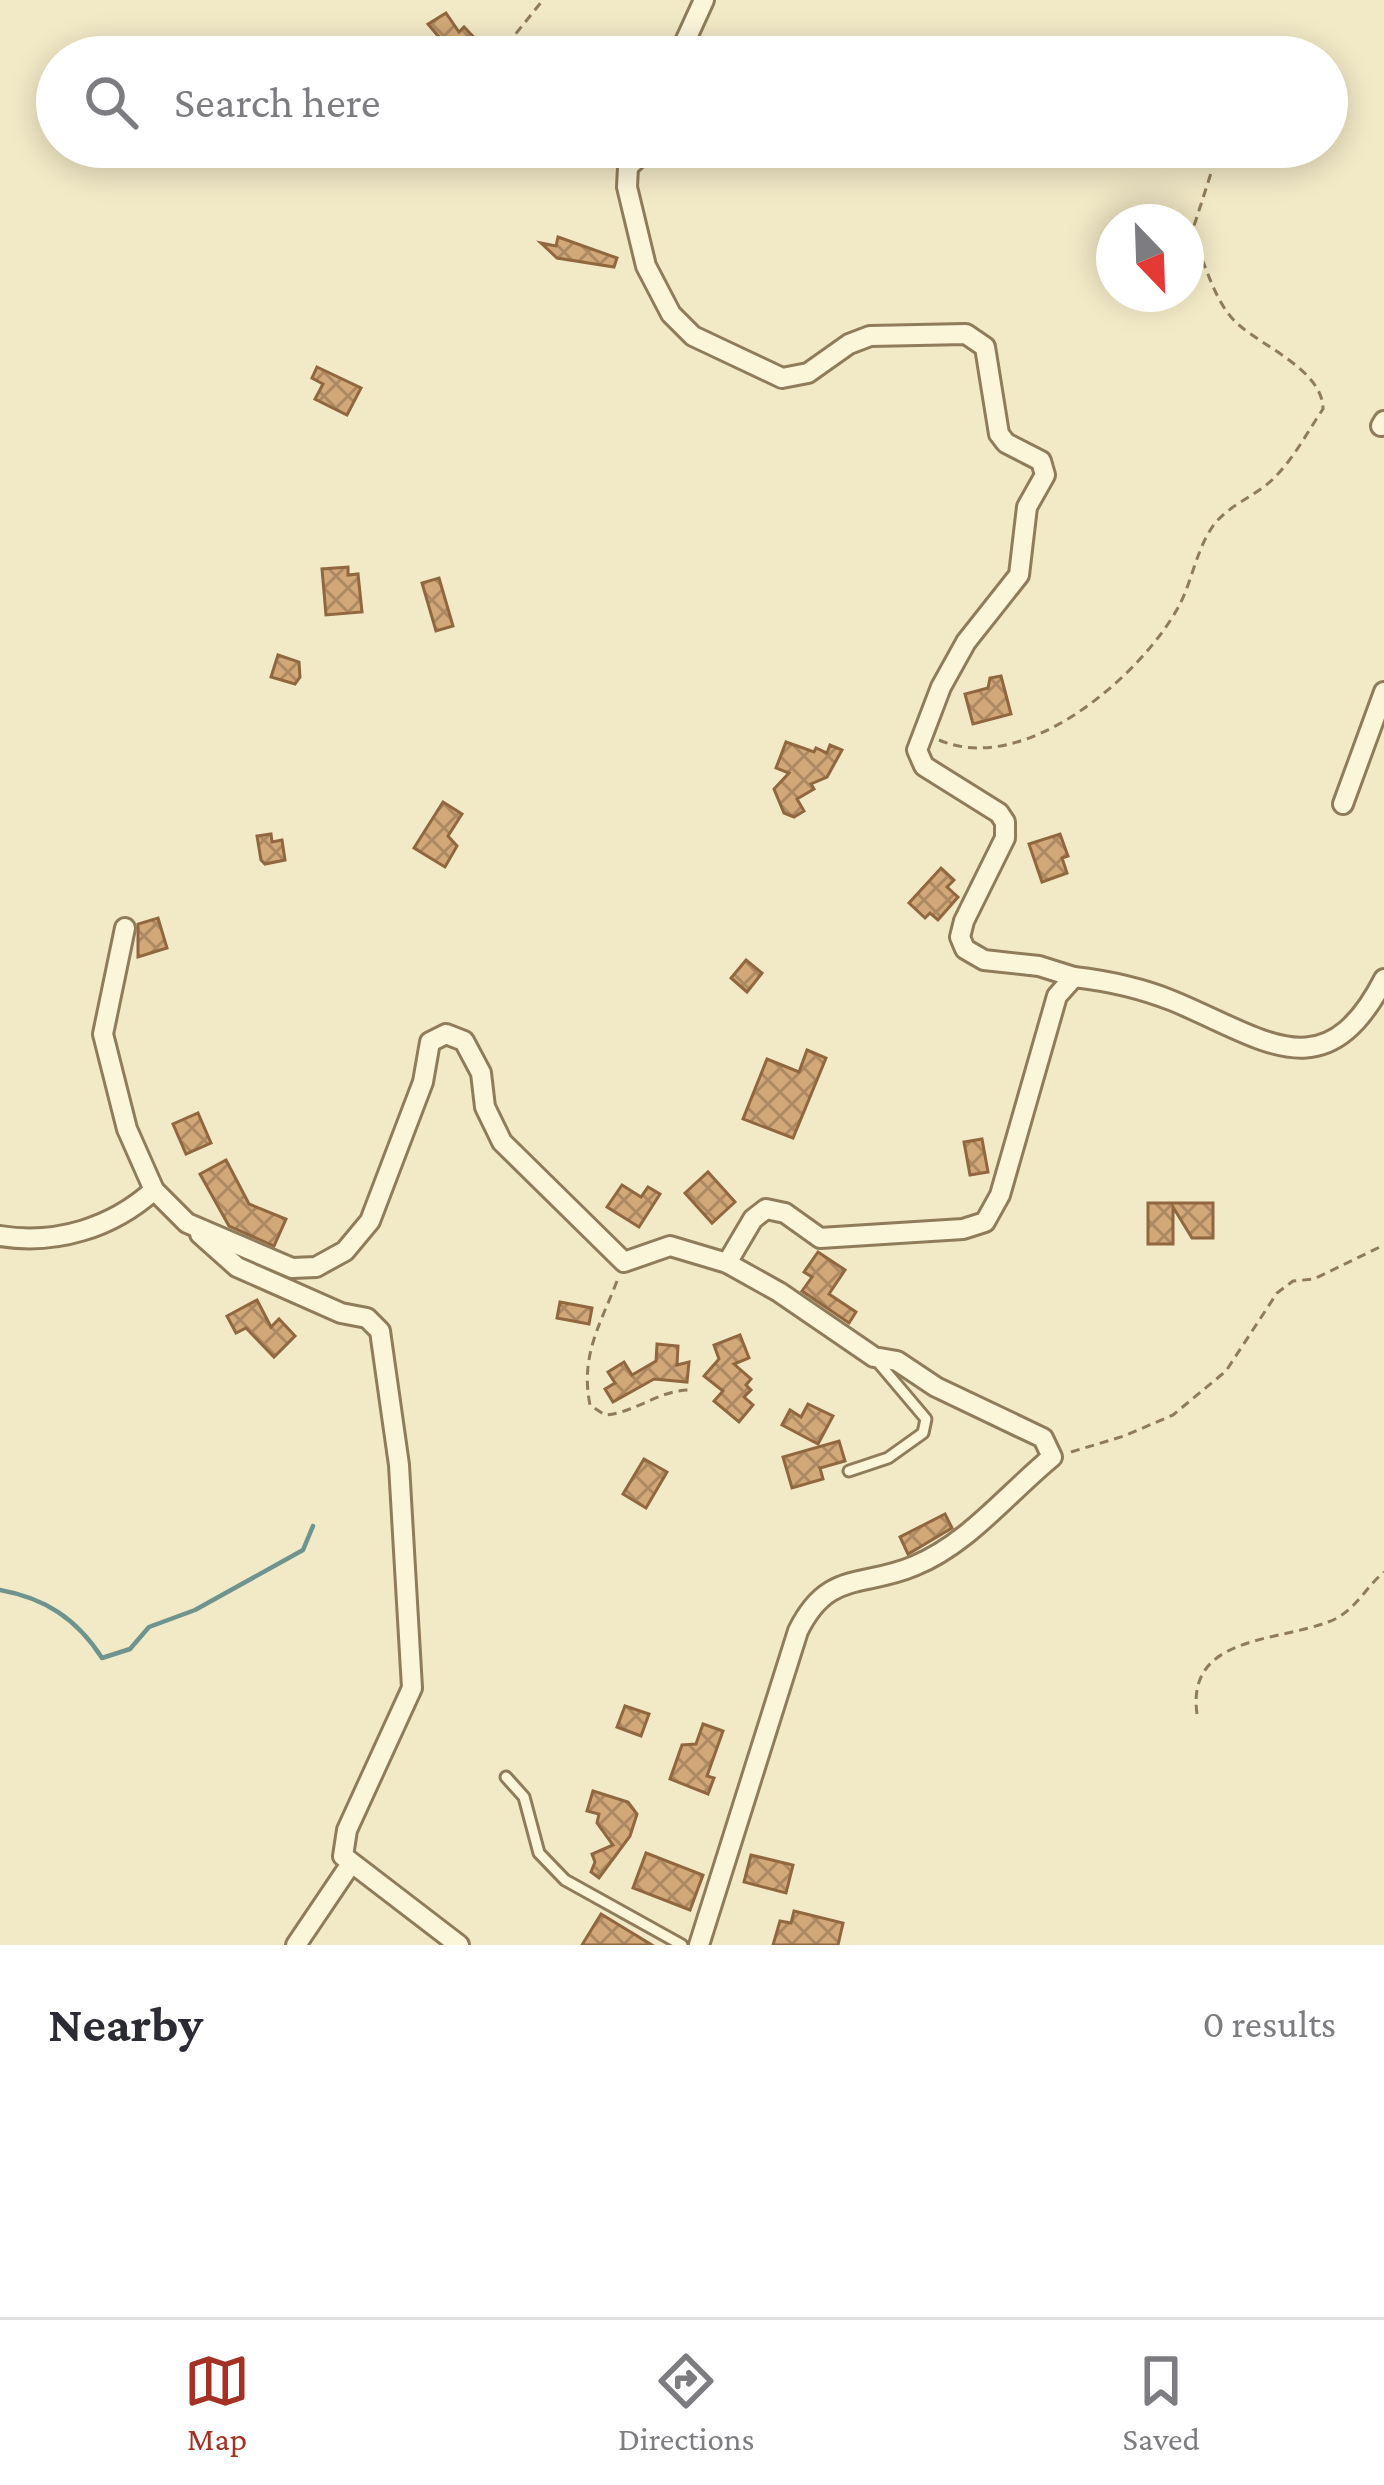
<!DOCTYPE html>
<style>
:root{--surface:#fff;--page:#f2f2f3;--text:#2b2b33;--muted:#7c7c81;--line:#e1e1e2;--accent:#a33225}
body{margin:0;font-family:"Crimson Pro",serif;background:var(--page);color:var(--text)}
.compass{position:absolute;left:1096px;top:204px;width:108px;height:108px;border-radius:50%;background:var(--surface);box-shadow:0 6px 30px #0003;rotate:157deg}
.list{margin:0;padding:0;list-style:none}
h2{display:flex;justify-content:space-between;align-items:center;height:156px;margin:0;padding:0 48px;font-size:51px}
h2 small{font-size:39px;font-weight:400;color:var(--muted)}
.icon{flex:none;width:66px;height:66px;fill:none;stroke:currentColor;stroke-width:2;stroke-linecap:round;stroke-linejoin:round}
.map{position:relative;flex:none;width:1384px;height:1945px;overflow:hidden}
.search{position:absolute;background:var(--surface);box-shadow:0 6px 30px #0003;left:36px;right:36px;top:36px;height:132px;display:flex;align-items:center;gap:30px;box-sizing:border-box;padding:0 42px;border-radius:66px;color:var(--muted);font-size:45px}
.sheet{height:372px;background:var(--surface)}
nav{display:flex;justify-content:space-around;align-items:center;box-sizing:border-box;height:168px;border-top:3px solid var(--line);background:var(--surface);font-size:33px;color:var(--muted)}
nav a{display:grid;justify-items:center;gap:6px}
nav .on{color:var(--accent)}
.map>svg:first-child{display:block}
</style>
<div class="map">
<svg width="1384" height="1945" viewBox="0 0 1384 1945">
<defs>
<pattern id="building-cross-hatch" width="8" height="8" patternUnits="userSpaceOnUse" patternTransform="scale(3)"><rect width="8" height="8" fill="#d2a879"/><path d="M0 0l8 8M0 8l8-8" fill="none" stroke="#ac8963"/></pattern>
</defs>
<rect width="100%" height="100%" fill="#f2e9c6"/>
<g fill="none" stroke-linecap="round" stroke-linejoin="round">
<path stroke="#6d948f" stroke-width="4.5" d="M0,1590C45,1598 77,1619 102,1658L130,1649L149,1627L195,1610L303,1550L313,1526"/>
</g>
<g fill="url(#building-cross-hatch)" stroke="#90673e" stroke-width="3">
<path d="M446,13L459,32L464,27L483,47L473,57H456L428,24Z"/>
<path d="M558,237L617,258L614,267L557,258L541,243L556,246Z"/>
<path d="M317,367L361,388L347,415L315,399L323,384L312,378Z"/>
<path d="M348,567V575L358,574L362,612L326,615L322,569Z"/>
<path d="M439,578L453,626L436,631L422,583Z"/>
<path d="M278,655L299,662L300,677L295,684L271,677Z"/>
<path d="M1001,676L1011,714L973,724L965,694L988,688L990,678Z"/>
<path d="M786,742L814,752L816,748L827,753L830,745L842,750L827,777L811,784L814,789L797,799L804,811L794,817L784,813L774,789L789,773L776,768Z"/>
<path d="M443,802L462,814L448,836L457,846L445,867L414,848Z"/>
<path d="M271,834L272,842L282,840L285,860L265,864L261,860L257,836Z"/>
<path d="M1060,834L1068,856L1062,858L1067,873L1042,882L1029,844Z"/>
<path d="M941,868L954,880L947,887L958,897L938,920L930,913L925,918L909,903Z"/>
<path d="M158,918L167,948L138,957V924Z"/>
<path d="M746,960L762,973L747,992L731,978Z"/>
<path d="M807,1050L826,1058L793,1138L743,1119L767,1059L799,1072Z"/>
<path d="M198,1113L211,1143L186,1154L173,1124Z"/>
<path d="M982,1139L988,1172L970,1175L964,1142Z"/>
<path d="M226,1160L249,1204L286,1219L274,1246L229,1226L200,1174Z"/>
<path d="M708,1172L735,1202L712,1223L685,1193Z"/>
<path d="M622,1185L641,1197L648,1187L660,1194L639,1227L607,1207Z"/>
<path d="M1148,1203H1213V1238H1192L1173,1207V1244H1148Z"/>
<path d="M818,1252L845,1270L829,1294L856,1312L849,1323L802,1291L812,1277L804,1272Z"/>
<path d="M257,1300L271,1327L279,1319L295,1336L274,1357L246,1328L236,1333L227,1316Z"/>
<path d="M560,1302L592,1308L589,1324L557,1318Z"/>
<path d="M740,1335L749,1358L734,1364L751,1379L746,1385L751,1390L744,1397L753,1405L739,1422L714,1401L723,1391L704,1376L719,1359L714,1345Z"/>
<path d="M657,1344L678,1346L677,1365L689,1362L687,1382L654,1379L613,1402L605,1389L615,1383L608,1372L624,1362L632,1375L656,1361Z"/>
<path d="M808,1404L833,1416L818,1444L782,1425L790,1410L801,1417Z"/>
<path d="M839,1441L845,1461L820,1468L823,1479L792,1488L783,1457Z"/>
<path d="M644,1459L667,1472L646,1508L623,1494Z"/>
<path d="M945,1514L952,1528L908,1554L900,1537Z"/>
<path d="M625,1706L649,1714L641,1736L617,1727Z"/>
<path d="M703,1724L723,1731L707,1776L714,1778L708,1794L670,1779L682,1745L696,1744Z"/>
<path d="M593,1791L628,1802L637,1814L630,1836L599,1878L591,1872L595,1862L592,1854L613,1845L597,1823L599,1814L587,1811Z"/>
<path d="M646,1853L703,1875L690,1910L633,1888Z"/>
<path d="M751,1855L793,1865L786,1893L744,1882Z"/>
<path d="M794,1911L843,1923L838,1945H773L780,1921L791,1923Z"/>
<path d="M601,1914L652,1945H582Z"/>
</g>
<g fill="none" stroke-linecap="round" stroke-linejoin="round">
<g stroke="#8f7c5a" stroke-width="15">
<g id="lane">
<path d="M849,1471L888,1458L923,1433L926,1419L877,1361"/>
<path d="M506,1777L524,1797L539,1853L565,1880L682,1945"/>
</g>
</g>
<g stroke="#8f7c5a" stroke-width="24">
<g id="street">
<path d="M678,57L704,0"/>
<path d="M649,147L628,167L627,187L646,266L671,314L693,336L782,378L808,373L849,344L870,336L966,334L985,347L999,434L1006,443L1041,461L1045,475L1027,507L1019,575L966,642L941,687L917,750L924,766L999,813L1005,822V838L964,921L960,937L965,949L984,960L1039,966L1074,977"/>
<path d="M1381,426L1384,421"/>
<path d="M1343,804L1384,692"/>
<path d="M125,928L103,1034L127,1129L154,1190"/>
<path d="M200,1234L237,1267L341,1313L367,1318L380,1331L399,1465L412,1688L347,1830L343,1856L459,1945"/>
<path d="M0,1236C56,1245 112,1228 154,1190L187,1223L292,1268L316,1267L345,1251L370,1221L423,1082L430,1042L446,1034L464,1041L481,1073L485,1107L502,1142L624,1262L670,1246L727,1263L779,1292L874,1357L897,1361L936,1387L1043,1438L1052,1457C1007,1494 968,1544 914,1566C862,1588 828,1570 798,1631L699,1945"/>
<path d="M727,1263L753,1219L766,1209L785,1213L820,1238L963,1229L985,1222L1000,1195L1057,996L1074,977C1109,981 1141,988 1173,1001C1263,1038 1325,1094 1384,979"/>
<path d="M296,1945L350,1865"/>
</g>
</g>
<g stroke="#8f7c5a" stroke-width="3" stroke-dasharray="9 6" stroke-linecap="butt">
<path d="M497,57L543,0"/>
<path d="M939,740C1025,777 1141,676 1179,606C1192,581 1196,552 1211,529C1226,505 1256,497 1275,477C1294,458 1308,431 1323,409C1323,371 1264,347 1239,325C1216,306 1207,268 1195,242L1193,229L1212,170"/>
<path d="M617,1281C600,1325 580,1356 590,1405L605,1415C636,1413 659,1389 692,1390"/>
<path d="M1071,1452L1124,1436L1173,1415L1226,1371L1277,1293L1293,1281L1314,1279L1384,1245"/>
<path d="M1197,1714C1186,1636 1275,1642 1328,1622C1354,1613 1364,1589 1384,1572"/>
</g>
<use href="#lane" stroke="#fbf5da" stroke-width="9"/>
<use href="#street" stroke="#fbf5da" stroke-width="18"/>
</g>
</svg>
<svg class="compass" viewBox="-18 -18 36 36"><path d="M0-13l5 13h-10z" fill="#e53935"/><path d="M0 13l5-13h-10z" fill="#7c7c81"/></svg>
<div class="search"><svg class="icon" aria-label="search" viewBox="0 0 24 24"><circle cx="10" cy="10" r="6"/><path d="M15 15l6 6"/></svg>Search here</div>
</div>
<section class="sheet">
<h2>Nearby<small>0 results</small></h2>
<ul class="list">
</ul>
</section>
<nav>
<a class="on"><svg class="icon" aria-label="map" viewBox="0 0 24 24"><path d="M3 6l6-2 6 2 6-2v14l-6 2-6-2-6 2zM9 4v14M15 6v14"/></svg>Map</a>
<a><svg class="icon" aria-label="directions" viewBox="0 0 24 24"><path d="M12 3l9 9-9 9-9-9zM9 14v-3h6M13 9l2 2-2 2"/></svg>Directions</a>
<a><svg class="icon" aria-label="saved" viewBox="0 0 24 24"><path d="M7 4h10v16l-5-4-5 4z"/></svg>Saved</a>
</nav>
